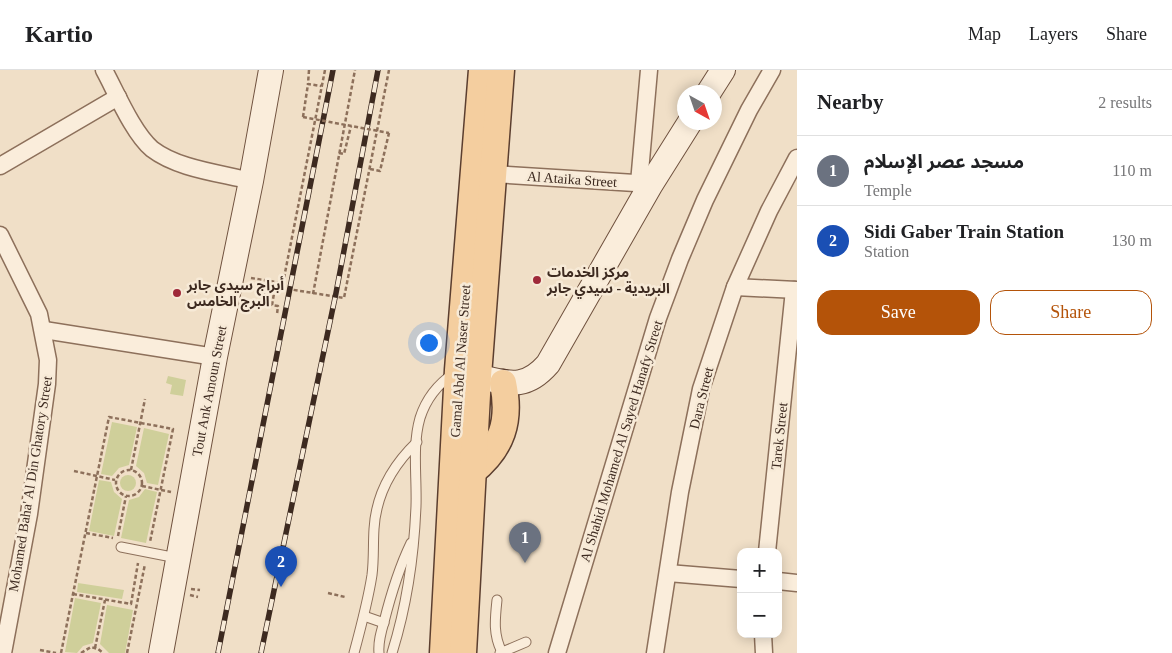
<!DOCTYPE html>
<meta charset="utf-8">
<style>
:root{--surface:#fff;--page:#f6f6f6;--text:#202124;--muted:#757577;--line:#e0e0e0;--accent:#b45309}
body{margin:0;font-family:"Times New Roman","Noto Sans Arabic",serif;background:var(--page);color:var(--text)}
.controls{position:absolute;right:15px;bottom:15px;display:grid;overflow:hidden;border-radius:10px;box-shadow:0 2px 12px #0003}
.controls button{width:45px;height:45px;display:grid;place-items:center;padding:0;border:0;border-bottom:1px solid var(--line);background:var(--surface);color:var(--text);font:25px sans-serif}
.compass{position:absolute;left:677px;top:15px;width:45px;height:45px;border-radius:50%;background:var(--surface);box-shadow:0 2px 12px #0003;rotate:140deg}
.you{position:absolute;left:428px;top:272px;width:18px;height:18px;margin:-12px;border:4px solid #fff;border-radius:50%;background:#1a73e8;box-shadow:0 0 0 8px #1a73e833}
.badge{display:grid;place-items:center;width:32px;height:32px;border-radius:50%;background:var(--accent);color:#fff;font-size:16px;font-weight:700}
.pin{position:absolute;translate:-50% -41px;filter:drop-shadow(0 1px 2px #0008)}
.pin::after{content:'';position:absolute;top:26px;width:18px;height:15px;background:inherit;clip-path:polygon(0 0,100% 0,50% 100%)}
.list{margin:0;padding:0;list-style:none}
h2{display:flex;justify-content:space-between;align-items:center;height:65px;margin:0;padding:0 20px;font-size:21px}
h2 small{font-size:16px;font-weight:400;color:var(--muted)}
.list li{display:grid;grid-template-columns:32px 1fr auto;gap:15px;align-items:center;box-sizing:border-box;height:70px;padding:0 20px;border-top:1px solid var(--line)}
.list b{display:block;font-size:19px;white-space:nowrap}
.list p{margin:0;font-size:16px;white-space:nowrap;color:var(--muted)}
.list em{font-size:16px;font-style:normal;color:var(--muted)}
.actions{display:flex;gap:10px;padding:15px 20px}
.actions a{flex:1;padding:11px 0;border:1px solid var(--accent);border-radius:15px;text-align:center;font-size:18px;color:var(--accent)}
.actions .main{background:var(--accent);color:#fff}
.map{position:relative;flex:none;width:797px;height:583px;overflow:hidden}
header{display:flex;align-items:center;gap:30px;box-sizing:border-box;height:70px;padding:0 25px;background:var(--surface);border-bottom:1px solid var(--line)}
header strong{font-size:24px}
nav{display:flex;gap:28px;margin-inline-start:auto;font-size:18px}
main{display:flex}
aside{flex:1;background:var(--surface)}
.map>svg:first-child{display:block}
</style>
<header>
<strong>Kartio</strong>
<nav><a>Map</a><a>Layers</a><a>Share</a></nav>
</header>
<main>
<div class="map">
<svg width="797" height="583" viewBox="0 0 797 583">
<rect width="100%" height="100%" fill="#f0dfc7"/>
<g fill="#cfcf9a">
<path d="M168,306L186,310L183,326L170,324L172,315L166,313Z"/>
<path d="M112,352L137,357L129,395L119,398L112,406L101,404Z"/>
<path d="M144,358L169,364L158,415L147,413L144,403L136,396Z"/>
<circle cx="128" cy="413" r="8"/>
<path d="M99,410L111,412L114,422L122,429L114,466L89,461Z"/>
<path d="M145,419L157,422L146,473L121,468L129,430L139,427Z"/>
<path d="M78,513L124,520L122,529L77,522Z"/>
<path d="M75,528L101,533L93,573L83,576L77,583L65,582Z"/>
<path d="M107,535L133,540L125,583H109L100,574Z"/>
</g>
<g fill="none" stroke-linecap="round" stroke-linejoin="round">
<g stroke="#8d705b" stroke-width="11">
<g id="lane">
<path d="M121,477L177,488"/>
<path d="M497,530C495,549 493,565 502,582"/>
<path d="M364,546L384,553"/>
<path d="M354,583C361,557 368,531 372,505C374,489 373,474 374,459C376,424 392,396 417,372"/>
<path d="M379,583C378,572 381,562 384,552C391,524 399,498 411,473"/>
<path d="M392,583C407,535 414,486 416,436C417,407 412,376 420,348C426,329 438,314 454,303"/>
<path d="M500,583L526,572"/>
</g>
</g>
<g stroke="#8d705b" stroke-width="19">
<g id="street">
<path d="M104,0C116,22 133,63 152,79C178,99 220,103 251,111"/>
<path d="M0,96L118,27"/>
<path d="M493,104L651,114"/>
<path d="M639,113L649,0"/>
<path d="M0,165L39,244L48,290L47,314L29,444L3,583"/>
<path d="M735,217L797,220"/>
<path d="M44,260L215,287"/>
<path d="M767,482L794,220"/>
<path d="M668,503L741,509"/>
<path d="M778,511L797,513"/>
<path d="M763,564L764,583"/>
<path d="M557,583L658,248L680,189L705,130L749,40L772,0"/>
<path d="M655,583L680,422L701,319L735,217L769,141L797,88"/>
</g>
</g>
<g stroke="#6f513e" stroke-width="26">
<g id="secondary">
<path d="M709,22L723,0"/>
<path d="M485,308C512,315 528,317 548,294L651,114L690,52"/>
<path d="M161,583L215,287L251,111L271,0"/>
</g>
</g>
<g stroke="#5b3e2f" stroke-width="29">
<g id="primary">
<path d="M472,402C502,378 511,351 503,313"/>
<path d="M443,583L458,300L482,0"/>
<path d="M463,583L478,306L501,0"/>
</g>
</g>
<g stroke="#8d705b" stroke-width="2.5" stroke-dasharray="4 2.5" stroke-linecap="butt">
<path d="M309,0L308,14L321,16"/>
<path d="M325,0L282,218L344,228L389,0"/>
<path d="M303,47L308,14"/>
<path d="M339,83L344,84L351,56"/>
<path d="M370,99L380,101L389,63"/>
<path d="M251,208L282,213"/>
<path d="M276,212L272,235L278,236L277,244"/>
<path d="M313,224L355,0"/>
<circle cx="129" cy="413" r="13"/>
<path d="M131,400L145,329"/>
<path d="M74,401L115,410"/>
<path d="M142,416L171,422"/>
<path d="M86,463L113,468"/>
<path d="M118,466L126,426"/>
<path d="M191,519L200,520"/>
<path d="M328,523L345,527"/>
<path d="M73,524L131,534L138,493"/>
<path d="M190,525L198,527"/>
<path d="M95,578L105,530"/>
<path d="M40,580L56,583"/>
<path d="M61,583L109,347L173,359L150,472"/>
<path d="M81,583L91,577L98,579L103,583"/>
<path d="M127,583L145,494"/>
</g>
<use href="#lane" stroke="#faeddb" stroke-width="9"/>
<use href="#street" stroke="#faeddb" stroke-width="16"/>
<use href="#secondary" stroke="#faeddb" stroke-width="24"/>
<use href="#primary" stroke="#f4ce9f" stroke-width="26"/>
<g stroke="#3d2a20" stroke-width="5.5">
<g id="rail">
<path d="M218,583L333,0"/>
<path d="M261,583L336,223L378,0"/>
</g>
</g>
<use href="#rail" stroke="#f7ead7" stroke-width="4" stroke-dasharray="11" stroke-linecap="butt"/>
<path stroke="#8d705b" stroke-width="2.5" stroke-dasharray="4 2.5" stroke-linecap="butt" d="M303,47L389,63"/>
</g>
<g fill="#9f2939" stroke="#f7ead7" stroke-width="2">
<circle cx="537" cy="210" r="5"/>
<circle cx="177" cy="223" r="5"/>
</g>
<g text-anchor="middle" stroke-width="5" stroke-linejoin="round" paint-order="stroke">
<g font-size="14" fill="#3d2a20" stroke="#f7ead7">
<text transform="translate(572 109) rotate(4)" y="5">Al Ataika Street</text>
<text transform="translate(460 291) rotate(-86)" y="5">Gamal Abd Al Naser Street</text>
<text transform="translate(209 321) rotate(-79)" y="5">Tout Ank Amoun Street</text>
<text transform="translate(701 328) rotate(-76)" y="5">Dara Street</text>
<text transform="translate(779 366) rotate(-84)" y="5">Tarek Street</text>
<text transform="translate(621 371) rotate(-73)" y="5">Al Shahid Mohamed Al Sayed Hanafy Street</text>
<text transform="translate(30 414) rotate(-81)" y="5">Mohamed Baha' Al Din Ghatory Street</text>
</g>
<g font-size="14" font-weight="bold" fill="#3d2a20" stroke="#f7ead7" text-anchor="start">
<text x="547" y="207">مركز الخدمات<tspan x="547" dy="16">البريدية - سيدي جابر</tspan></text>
<text x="187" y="220">أبراج سيدي جابر<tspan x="187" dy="16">البرج الخامس</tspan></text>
</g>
</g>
</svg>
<div class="controls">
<button>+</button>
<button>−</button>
</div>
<svg class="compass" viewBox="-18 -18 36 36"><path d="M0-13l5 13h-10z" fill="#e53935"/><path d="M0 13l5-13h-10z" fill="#757577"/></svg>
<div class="you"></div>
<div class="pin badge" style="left:525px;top:493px;background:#6b7280">1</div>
<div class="pin badge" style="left:281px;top:517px;background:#1a4fb4">2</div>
</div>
<aside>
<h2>Nearby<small>2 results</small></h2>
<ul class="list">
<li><span class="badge" style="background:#6b7280">1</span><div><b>مسجد عصر الإسلام</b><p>Temple</p></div><em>110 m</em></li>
<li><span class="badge" style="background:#1a4fb4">2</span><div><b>Sidi Gaber Train Station</b><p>Station</p></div><em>130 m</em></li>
</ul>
<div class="actions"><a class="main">Save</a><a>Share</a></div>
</aside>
</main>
